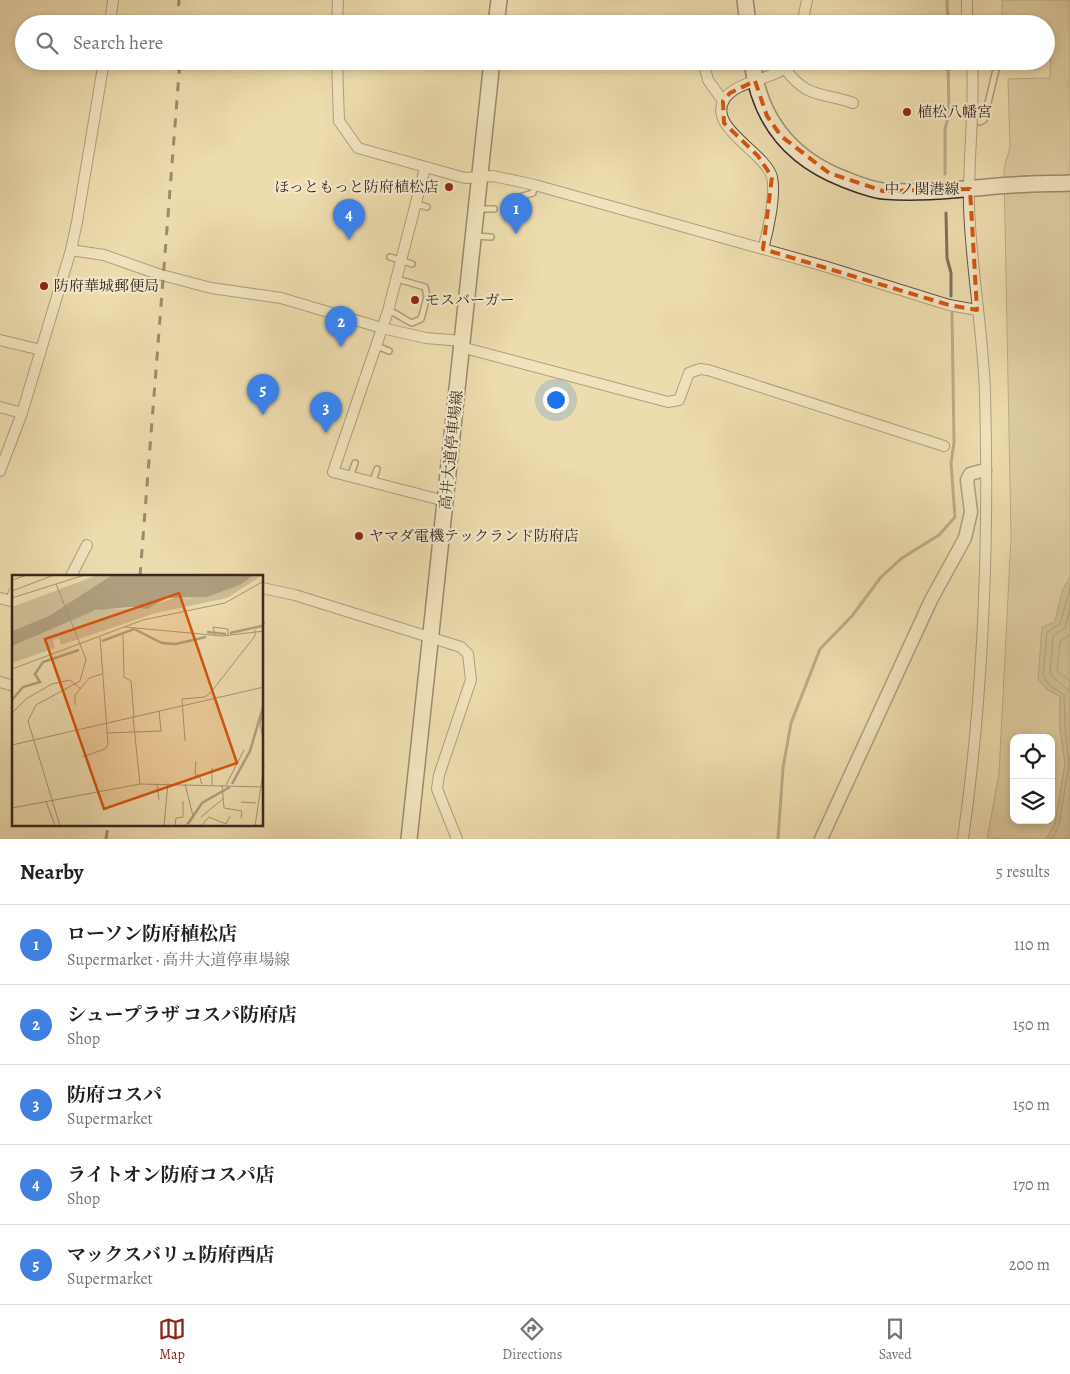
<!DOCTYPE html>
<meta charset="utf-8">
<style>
:root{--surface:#fff;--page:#f6f6f6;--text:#202124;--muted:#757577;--line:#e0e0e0;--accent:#8f2418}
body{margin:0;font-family:Alegreya,"Noto Serif JP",serif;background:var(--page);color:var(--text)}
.controls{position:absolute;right:15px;bottom:15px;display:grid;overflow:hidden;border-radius:10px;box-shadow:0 2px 8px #0003}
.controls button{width:45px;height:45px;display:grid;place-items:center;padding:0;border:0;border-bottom:1px solid var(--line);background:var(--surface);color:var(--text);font:25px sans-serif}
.you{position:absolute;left:555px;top:399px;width:18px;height:18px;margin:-12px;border:4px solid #fff;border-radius:50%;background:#1a73e8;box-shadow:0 0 0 8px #1a73e833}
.badge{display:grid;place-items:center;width:32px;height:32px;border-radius:50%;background:var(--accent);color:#fff;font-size:16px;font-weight:700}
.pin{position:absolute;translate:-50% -41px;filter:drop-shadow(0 1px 2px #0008)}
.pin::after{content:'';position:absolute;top:26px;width:18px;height:15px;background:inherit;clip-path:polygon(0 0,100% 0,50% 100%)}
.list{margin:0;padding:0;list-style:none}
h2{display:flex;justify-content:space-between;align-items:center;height:65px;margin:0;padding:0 20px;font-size:21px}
h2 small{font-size:16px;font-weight:400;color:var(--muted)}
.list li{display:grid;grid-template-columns:32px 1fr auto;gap:15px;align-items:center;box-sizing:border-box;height:80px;padding:0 20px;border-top:1px solid var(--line)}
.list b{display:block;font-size:19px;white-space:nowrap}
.list p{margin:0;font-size:16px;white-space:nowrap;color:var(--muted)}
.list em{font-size:16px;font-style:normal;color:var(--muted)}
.icon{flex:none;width:28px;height:28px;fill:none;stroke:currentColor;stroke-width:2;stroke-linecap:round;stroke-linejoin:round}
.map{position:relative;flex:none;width:1070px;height:839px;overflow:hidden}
.search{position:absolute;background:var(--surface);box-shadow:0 2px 8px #0003;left:15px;right:15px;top:15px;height:55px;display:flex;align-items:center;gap:12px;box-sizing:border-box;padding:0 18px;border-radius:28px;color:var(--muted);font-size:19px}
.sheet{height:465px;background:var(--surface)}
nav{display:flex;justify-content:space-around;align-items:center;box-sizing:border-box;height:70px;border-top:1px solid var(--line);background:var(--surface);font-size:14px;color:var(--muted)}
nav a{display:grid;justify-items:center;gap:2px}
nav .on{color:var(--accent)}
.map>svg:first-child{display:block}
</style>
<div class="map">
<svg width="1070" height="839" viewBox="0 0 1070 839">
<rect width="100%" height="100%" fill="#eddcae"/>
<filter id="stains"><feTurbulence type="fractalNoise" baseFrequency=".004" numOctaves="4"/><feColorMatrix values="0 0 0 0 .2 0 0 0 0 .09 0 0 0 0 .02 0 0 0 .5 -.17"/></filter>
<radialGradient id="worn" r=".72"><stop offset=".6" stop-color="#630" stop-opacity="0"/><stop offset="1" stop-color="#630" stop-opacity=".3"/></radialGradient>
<path fill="#cebd96" stroke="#83725c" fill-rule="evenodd" d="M1002,0H1070V577C1052,611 1052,652 1047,690L1060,696V728L1065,764L1055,824L1046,839H987L999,774L1011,537L1004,169L1010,147L1008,79L1050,78L1051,40H1046V24H1002ZM1014,738H1051V820H1014Z"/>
<path fill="#af9f7e" stroke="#7f6f59" d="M1070,577V839H1046L1055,824L1065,764L1060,728V696L1047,690L1038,679L1042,627L1055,622L1062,591Z"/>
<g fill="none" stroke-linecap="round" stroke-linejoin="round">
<g stroke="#746450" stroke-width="1">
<path d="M1070,608L1065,628L1053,636L1050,674L1070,692"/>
<path d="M1070,634L1060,642L1057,672L1070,681"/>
<path d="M1052,839L1059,825L1069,764L1065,727L1064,695L1050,686L1043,676L1047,632L1060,624L1070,588"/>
</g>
<g stroke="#7f6f59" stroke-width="3">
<path d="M947,0L948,24"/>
<path d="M945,174V129L949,114L948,61"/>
<path d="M946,213L947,258L951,273V296"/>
<path d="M778,839L783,768L791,723L820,649L852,616L881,577L902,558L939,535L955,517L951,463L954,443L952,313"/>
</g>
<g stroke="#655544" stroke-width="8">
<g id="service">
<path d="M980,122L984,120L998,61"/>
<path d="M509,200L533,193L535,185"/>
<path d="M416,204L427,207"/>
<path d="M478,209H494"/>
<path d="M475,236L491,237"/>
<path d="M390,257L412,264"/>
<path d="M389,311C397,313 403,319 412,323L421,319L427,297L425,287L397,279"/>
<path d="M377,346L389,351"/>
<path d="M350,477L355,463"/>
<path d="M372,484L377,469"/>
</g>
</g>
<g stroke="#655544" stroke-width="12">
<g id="minor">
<path d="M967,0V24"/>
<path d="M110,24L113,0"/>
<path d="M337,24L338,0"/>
<path d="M802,24L807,0"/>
<path d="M337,61L339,121L358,148L465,178L493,176L535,185L824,266L949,305L977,310"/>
<path d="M703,61L708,80L723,101"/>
<path d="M785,69C808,99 821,92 853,103"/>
<path d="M425,168L388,311L333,472L445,501"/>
<path d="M763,249C768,231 776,195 772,177C765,152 708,128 724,100C736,79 777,81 793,61"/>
<path d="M71,250L104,255L158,274L211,288L281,298L382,328L426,338L462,341"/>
<path d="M0,340L41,350"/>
<path d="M461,347L668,402L679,400L689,373L700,369L708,370L944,446"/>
<path d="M0,407L22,413"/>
<path d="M0,471L22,413L71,250L77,222L104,61"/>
<path d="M71,576L87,545"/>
<path d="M262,588L295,595L461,647L468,654L471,680L439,775L437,789L457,839"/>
<path d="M0,598L11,601L14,592"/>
<path d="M0,682L14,686"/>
<path d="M963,839C984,691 989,543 985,393C983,331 971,269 969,206C968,158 975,110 972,61"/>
</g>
</g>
<g stroke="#655544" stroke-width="15">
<path id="tertiary" d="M821,839L931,600L965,538L971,512L967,480L970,474L985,470"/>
</g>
<g stroke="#382821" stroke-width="18">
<g id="secondary">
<path d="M745,0L748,24"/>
<path d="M496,24L499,0"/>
<path d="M752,61C759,119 790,158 844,179C857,184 871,190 884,191C918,194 953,190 987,187C1014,184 1042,184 1070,183"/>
<path d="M409,839L492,61"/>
</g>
</g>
<use href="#service" stroke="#f3e8ca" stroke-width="5"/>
<use href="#minor" stroke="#f3e8ca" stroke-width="10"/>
<use href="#tertiary" stroke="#f3e8ca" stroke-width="12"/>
<use href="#secondary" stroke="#f3e8ca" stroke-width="15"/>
<g stroke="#382821" stroke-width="3" stroke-dasharray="9 9" stroke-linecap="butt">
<path d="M177,24L179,0"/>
<path d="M140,576L180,61"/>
<path d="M106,839L108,825"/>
</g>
</g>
<path d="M0 0H1070V839H0ZM755,81L767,116L781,136L829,173L883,191L970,189L977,310L949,305L763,249L772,177L758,156L724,123L723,101L730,93Z" fill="#eddcae" fill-opacity=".55" fill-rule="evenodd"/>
<path fill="none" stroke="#d6540e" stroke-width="4" stroke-dasharray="10 6" stroke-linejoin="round" d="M755,81L767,116L781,136L829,173L883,191L970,189L977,310L949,305L763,249L772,177L758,156L724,123L723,101L730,93Z"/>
<g fill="#8f2418" stroke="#f3e8ca" stroke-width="2">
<circle cx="907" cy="112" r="5"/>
<circle cx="449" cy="187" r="5"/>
<circle cx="44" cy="286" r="5"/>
<circle cx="415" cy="300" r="5"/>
<circle cx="359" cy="536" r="5"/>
</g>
<g text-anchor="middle" stroke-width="4.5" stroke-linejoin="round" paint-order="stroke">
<g font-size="15" fill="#382821" stroke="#f3e8ca" text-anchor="start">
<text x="917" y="117">植松八幡宮</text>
<text x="439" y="192" text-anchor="end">ほっともっと防府植松店</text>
<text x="54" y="291">防府華城郵便局</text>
<text x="425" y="305">モスバーガー</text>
<text x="369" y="541">ヤマダ電機テックランド防府店</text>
</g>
<g font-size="15" fill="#382821" stroke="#f3e8ca">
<text x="922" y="194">中ノ関港線</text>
<text transform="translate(451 450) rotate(-84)" y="5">高井大道停車場線</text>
</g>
</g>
<g transform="translate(12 575)">
<rect width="251" height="251" fill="#eddcae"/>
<path d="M86,0H100L37,41L0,56V32ZM242,0H251L215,23L144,38L49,70L47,63L41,65L43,73L0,88V71L70,40L89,34L133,33L165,22L177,24L228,10Z" fill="#cebd96"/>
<path d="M100,0H242L228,10L195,22L155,23L135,34L120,32L84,35L0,71V56L37,41Z" fill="#af9f7e"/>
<path fill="none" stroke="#af9f7e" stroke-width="2.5" d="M195,57L214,59M218,58L250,51L252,47M90,66L122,54L150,68L164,69L194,62M0,125L11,112L28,107L23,99L31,87L67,75M220,209L238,176L251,132M176,249L190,228L218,212"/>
<path fill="none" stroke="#a59476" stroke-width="1" d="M0,5L15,0M44,9L73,0M0,16L42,0M0,23L44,9L74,84L68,106L24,130L16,146L48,251M113,52L210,61L252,56M111,60L112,102L119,106L122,142M203,60L201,52L216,54V61M0,94L131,45L213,28L252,6M63,130V120L77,103L90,99M252,136L248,149L252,169M0,138L14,124L40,109L58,105L69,114M121,142L128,209M95,158L149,156L147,136M173,166L170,124L193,122L199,117L243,61V55M0,170L252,112M70,182L93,174L96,169L88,62M184,186L183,200H187L190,209M145,209L147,225M200,210V193M210,210L212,233L230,236L229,243M214,210L232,175M34,226L43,251M229,227L244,228M0,233L128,209L252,212M189,242L212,223M152,251L156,208M163,251L164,243L171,242V226M173,251L181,241L173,209M189,251L197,242L214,249L218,241M243,251L252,191"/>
<path fill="#d6540e" fill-opacity="0.15" stroke="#d6540e" stroke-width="2.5" d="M167,18L225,188L92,234L33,64Z"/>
<rect width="251" height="251" fill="none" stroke="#382821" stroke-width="2.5"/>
</g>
<rect width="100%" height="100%" filter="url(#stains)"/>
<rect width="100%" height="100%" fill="url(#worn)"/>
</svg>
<div class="controls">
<button><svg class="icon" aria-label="locate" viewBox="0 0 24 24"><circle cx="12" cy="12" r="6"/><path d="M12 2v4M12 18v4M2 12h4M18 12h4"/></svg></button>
<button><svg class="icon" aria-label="layers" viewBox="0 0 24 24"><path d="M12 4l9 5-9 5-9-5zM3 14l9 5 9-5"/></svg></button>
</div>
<div class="you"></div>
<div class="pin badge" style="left:516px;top:234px;background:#3f7fe0">1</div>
<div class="pin badge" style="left:341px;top:347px;background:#3f7fe0">2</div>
<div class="pin badge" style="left:326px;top:433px;background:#3f7fe0">3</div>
<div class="pin badge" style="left:349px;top:240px;background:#3f7fe0">4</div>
<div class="pin badge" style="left:263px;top:415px;background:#3f7fe0">5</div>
<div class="search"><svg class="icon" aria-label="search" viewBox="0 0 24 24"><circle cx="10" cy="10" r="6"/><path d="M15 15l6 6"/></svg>Search here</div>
</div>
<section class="sheet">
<h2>Nearby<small>5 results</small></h2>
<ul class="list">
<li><span class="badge" style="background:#3f7fe0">1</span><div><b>ローソン防府植松店</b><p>Supermarket · 高井大道停車場線</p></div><em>110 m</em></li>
<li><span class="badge" style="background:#3f7fe0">2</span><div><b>シュープラザ コスパ防府店</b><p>Shop</p></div><em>150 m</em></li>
<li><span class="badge" style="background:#3f7fe0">3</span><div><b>防府コスパ</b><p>Supermarket</p></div><em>150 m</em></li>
<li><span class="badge" style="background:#3f7fe0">4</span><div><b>ライトオン防府コスパ店</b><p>Shop</p></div><em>170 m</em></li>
<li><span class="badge" style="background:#3f7fe0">5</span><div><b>マックスバリュ防府西店</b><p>Supermarket</p></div><em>200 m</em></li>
</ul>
</section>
<nav>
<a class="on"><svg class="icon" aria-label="map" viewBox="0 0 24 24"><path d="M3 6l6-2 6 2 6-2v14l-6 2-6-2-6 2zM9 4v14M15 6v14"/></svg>Map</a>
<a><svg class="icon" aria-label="directions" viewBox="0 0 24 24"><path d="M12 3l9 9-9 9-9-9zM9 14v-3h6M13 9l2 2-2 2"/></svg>Directions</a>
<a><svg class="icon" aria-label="saved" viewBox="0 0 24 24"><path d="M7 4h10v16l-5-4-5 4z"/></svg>Saved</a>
</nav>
